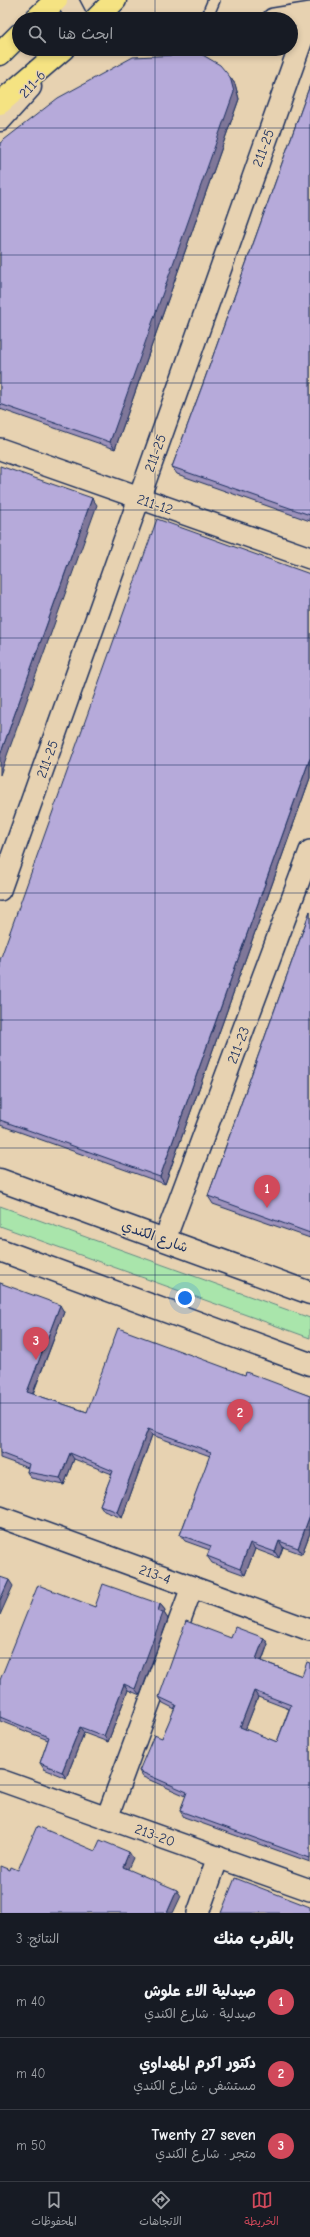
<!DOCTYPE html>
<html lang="ar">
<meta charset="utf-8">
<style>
:root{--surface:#171b24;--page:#242831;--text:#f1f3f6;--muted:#9ea1a6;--line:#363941;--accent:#d1495b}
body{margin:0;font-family:"Comic Neue","Playpen Sans Arabic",sans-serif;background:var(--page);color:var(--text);direction:rtl}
.you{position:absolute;left:185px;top:1298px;width:14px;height:14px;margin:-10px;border:3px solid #fff;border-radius:50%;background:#1a73e8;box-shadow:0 0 0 6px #1a73e833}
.badge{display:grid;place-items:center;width:26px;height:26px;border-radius:50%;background:var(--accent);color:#fff;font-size:13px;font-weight:700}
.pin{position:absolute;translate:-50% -33px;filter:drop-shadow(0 1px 2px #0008)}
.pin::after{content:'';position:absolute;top:21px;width:14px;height:12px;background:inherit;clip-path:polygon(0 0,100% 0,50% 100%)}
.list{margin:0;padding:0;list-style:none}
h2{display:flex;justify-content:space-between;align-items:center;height:52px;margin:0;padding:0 16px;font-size:17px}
h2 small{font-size:13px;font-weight:400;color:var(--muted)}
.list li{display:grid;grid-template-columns:26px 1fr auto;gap:12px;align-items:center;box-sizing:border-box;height:72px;padding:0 16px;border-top:1px solid var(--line)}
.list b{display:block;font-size:15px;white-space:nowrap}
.list p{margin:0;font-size:13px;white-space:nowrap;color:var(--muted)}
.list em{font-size:13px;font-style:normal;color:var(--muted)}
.icon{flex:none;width:22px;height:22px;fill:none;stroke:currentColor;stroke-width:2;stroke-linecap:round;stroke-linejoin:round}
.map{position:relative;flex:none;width:310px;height:1913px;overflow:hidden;direction:ltr}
.search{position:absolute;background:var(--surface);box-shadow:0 2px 6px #0003;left:12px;right:12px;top:12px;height:44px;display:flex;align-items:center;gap:10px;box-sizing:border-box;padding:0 14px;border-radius:22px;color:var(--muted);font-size:15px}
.sheet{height:268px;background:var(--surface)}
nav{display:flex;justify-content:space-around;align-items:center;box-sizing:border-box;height:56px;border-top:1px solid var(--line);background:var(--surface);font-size:11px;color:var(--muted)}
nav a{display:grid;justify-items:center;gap:2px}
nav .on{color:var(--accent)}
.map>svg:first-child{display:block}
</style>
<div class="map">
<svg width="310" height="1913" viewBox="0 0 310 1913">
<rect width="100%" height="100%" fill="#e7d2b1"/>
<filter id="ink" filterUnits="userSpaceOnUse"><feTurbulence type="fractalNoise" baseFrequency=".025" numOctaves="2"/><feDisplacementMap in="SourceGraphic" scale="8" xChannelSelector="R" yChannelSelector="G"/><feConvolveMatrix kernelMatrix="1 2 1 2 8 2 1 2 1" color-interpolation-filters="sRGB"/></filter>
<g filter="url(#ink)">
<path fill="#a9e5ab" stroke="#628a84" d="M0,1206L310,1318V1338L0,1226Z"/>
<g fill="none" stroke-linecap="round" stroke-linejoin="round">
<g stroke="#1b2f5e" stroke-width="14">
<path id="service" d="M206,19L214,0"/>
</g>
<g stroke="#1b2f5e" stroke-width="24">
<g id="minor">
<path d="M67,0L77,19"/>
<path d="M273,19L310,13"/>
<path d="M0,449L310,558"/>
<path d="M0,890L310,17"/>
<path d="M165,1239L310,851"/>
<path d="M0,1517L310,1630"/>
<path d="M0,1780L310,1890"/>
<path d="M107,1818L192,1587"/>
<path d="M198,1913L218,1857"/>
</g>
</g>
<g stroke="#1b2f5e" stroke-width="25">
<g id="tertiary">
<path d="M0,1180L310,1293"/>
<path d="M0,1250L310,1364"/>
</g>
</g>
<g stroke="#1b2f5e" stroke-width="25">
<path id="secondary" d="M0,120L30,87"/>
</g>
<g stroke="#1b2f5e" stroke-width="25">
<g id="motorway">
<path d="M36,19L56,0"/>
<path d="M96,19L115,0"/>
<path d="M0,54L19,35"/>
<path d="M0,103L63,49"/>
</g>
</g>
<use href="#service" stroke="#e7d2b1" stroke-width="11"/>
<use href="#minor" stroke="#e7d2b1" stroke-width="21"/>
<use href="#tertiary" stroke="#e7d2b1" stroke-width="22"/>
<use href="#secondary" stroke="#e7d2b1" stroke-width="22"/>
<use href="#motorway" stroke="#f5e382" stroke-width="22"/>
</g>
<g fill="#9d92bb" stroke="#1b2f5e" fill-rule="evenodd">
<path d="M230,77L235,84L239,99L115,449L0,409V143Z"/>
<path d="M310,85V521L177,474L172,467L204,381Z"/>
<path d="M310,574V778L165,1184L0,1125V960Z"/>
<path d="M310,911V1238L213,1204L208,1196Z"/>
<path d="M0,1283L64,1312L33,1394L87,1412L245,1375L310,1396V1533L302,1554L283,1547L279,1558L255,1549L245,1575L212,1563L207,1556L210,1550L185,1541L180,1535L210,1456L152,1435L122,1518L104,1511L100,1505L112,1474L74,1459L64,1485L31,1478L27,1472L28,1468L0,1458Z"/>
<path d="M160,1604L165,1610L164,1613L168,1619L140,1695L128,1690L108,1742L84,1733L66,1778L44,1769L40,1763L48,1740L0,1721V1680L95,1607Z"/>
<path d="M231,1638H264L268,1644L262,1661L302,1676L310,1663V1862L184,1817L180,1811L186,1796L143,1777L139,1771L162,1738L175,1709L163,1703L159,1697ZM258,1697L289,1709L277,1742L245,1730Z"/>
</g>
<g fill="#7f7799" stroke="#1b2f5e">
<path d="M230,77L235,84L239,99L115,449L110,442Z"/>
<path d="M92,498L97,505L0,775V755Z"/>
<path d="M310,758V778L165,1184L160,1177Z"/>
<path d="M60,1305L64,1312L31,1398L27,1392Z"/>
<path d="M148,1429L152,1435L122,1518L117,1512Z"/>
<path d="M70,1453L74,1459L64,1485L60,1478Z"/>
<path d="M310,1515V1533L302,1554L298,1548Z"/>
<path d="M279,1541L283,1547L279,1558L275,1552Z"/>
<path d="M250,1543L255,1549L245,1575L240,1569Z"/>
<path d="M9,1580L13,1586L0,1615V1600Z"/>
<path d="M160,1604L165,1610L164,1613L168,1619L140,1695L135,1689Z"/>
<path d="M264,1638L268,1644L260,1665L256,1659Z"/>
<path d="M124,1684L128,1690L108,1742L104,1736Z"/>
<path d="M254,1691L258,1697L244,1733L240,1727Z"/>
<path d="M80,1727L84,1733L66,1778L62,1772Z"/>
<path d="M129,1852L133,1858L126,1873L123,1867Z"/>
<path d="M177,1890L181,1896L173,1913H167Z"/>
</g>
<g fill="#b6aada" stroke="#1b2f5e" fill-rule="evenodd">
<path d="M201,54L220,65L230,77L234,92L110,442L0,404V143L58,98L133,57Z"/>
<path d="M310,85V515L172,467L204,381Z"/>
<path d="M0,466L92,498L0,755Z"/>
<path d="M157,519L310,574V758L160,1177L0,1120V960Z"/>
<path d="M310,911V1233L208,1196Z"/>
<path d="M0,1283L60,1305L27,1392L87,1412L118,1328L245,1375L246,1372L310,1396V1515L298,1548L279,1541L275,1552L250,1543L240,1569L207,1556L211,1546L180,1535L211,1452L148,1429L117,1512L100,1505L113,1471L70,1453L60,1478L27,1472L29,1464L0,1453Z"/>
<path d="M0,1577L9,1580L0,1600Z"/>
<path d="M103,1584L160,1604L158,1611L163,1613L135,1689L124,1684L104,1736L80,1727L62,1772L40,1763L49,1737L0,1717V1680L38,1585L95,1607Z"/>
<path d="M186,1621L231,1638L235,1627L264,1638L256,1659L302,1676L307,1662L310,1663V1858L180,1811L187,1792L139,1771L154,1735L162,1738L176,1705L159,1697ZM254,1691L291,1705L277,1742L240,1727Z"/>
<path d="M37,1826L95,1851L100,1840L129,1852L123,1867L177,1890L167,1913H0V1866L10,1870L11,1867L18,1870Z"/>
<path d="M235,1878L310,1907V1913H221Z"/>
</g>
</g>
<path fill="none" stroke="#1b2f5e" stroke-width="1" stroke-opacity="0.55" d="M155,0V19M155,49V1913M0,128H310M0,255H310M0,383H310M0,510H310M0,638H310M0,765H310M0,893H310M0,1020H310M0,1148H310M0,1275H310M0,1403H310M0,1530H310M0,1658H310M0,1785H310"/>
<g text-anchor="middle" stroke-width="3" stroke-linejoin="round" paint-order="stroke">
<g font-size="14" fill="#1b2f5e" stroke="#e7d2b1">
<text transform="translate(32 84) rotate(-48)" y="5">211-6</text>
<text transform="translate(263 148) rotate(-70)" y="5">211-25</text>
<text transform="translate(155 453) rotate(-70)" y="5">211-25</text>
<text transform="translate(155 504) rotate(19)" y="5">211-12</text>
<text transform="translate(47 759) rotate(-70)" y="5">211-25</text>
<text transform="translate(238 1045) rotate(-69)" y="5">211-23</text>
<text transform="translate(155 1236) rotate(20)" y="5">شارع الكندي</text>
<text transform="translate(155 1574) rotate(20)" y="5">213-4</text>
<text transform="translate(155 1835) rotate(20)" y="5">213-20</text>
</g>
</g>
</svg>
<div class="you"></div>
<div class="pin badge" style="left:267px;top:1208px">1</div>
<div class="pin badge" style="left:240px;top:1432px">2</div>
<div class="pin badge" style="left:36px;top:1360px">3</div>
<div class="search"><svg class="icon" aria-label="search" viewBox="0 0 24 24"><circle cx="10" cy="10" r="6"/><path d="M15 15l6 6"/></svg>ابحث هنا</div>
</div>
<section class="sheet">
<h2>بالقرب منك<small>النتائج: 3</small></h2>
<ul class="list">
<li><span class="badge">1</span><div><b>صيدلية الاء علوش</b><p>صيدلية · شارع الكندي</p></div><em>40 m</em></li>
<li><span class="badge">2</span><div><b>دكتور اكرم المهداوي</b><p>مستشفى · شارع الكندي</p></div><em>40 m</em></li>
<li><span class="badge">3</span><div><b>Twenty 27 seven</b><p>متجر · شارع الكندي</p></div><em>50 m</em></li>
</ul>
</section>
<nav>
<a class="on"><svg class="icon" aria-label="map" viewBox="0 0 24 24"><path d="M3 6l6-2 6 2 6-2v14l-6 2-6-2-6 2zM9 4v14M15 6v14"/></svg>الخريطة</a>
<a><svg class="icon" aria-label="directions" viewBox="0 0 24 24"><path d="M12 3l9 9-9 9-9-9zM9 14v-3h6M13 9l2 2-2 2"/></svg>الاتجاهات</a>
<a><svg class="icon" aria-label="saved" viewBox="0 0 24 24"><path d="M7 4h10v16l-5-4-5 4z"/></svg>المحفوظات</a>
</nav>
